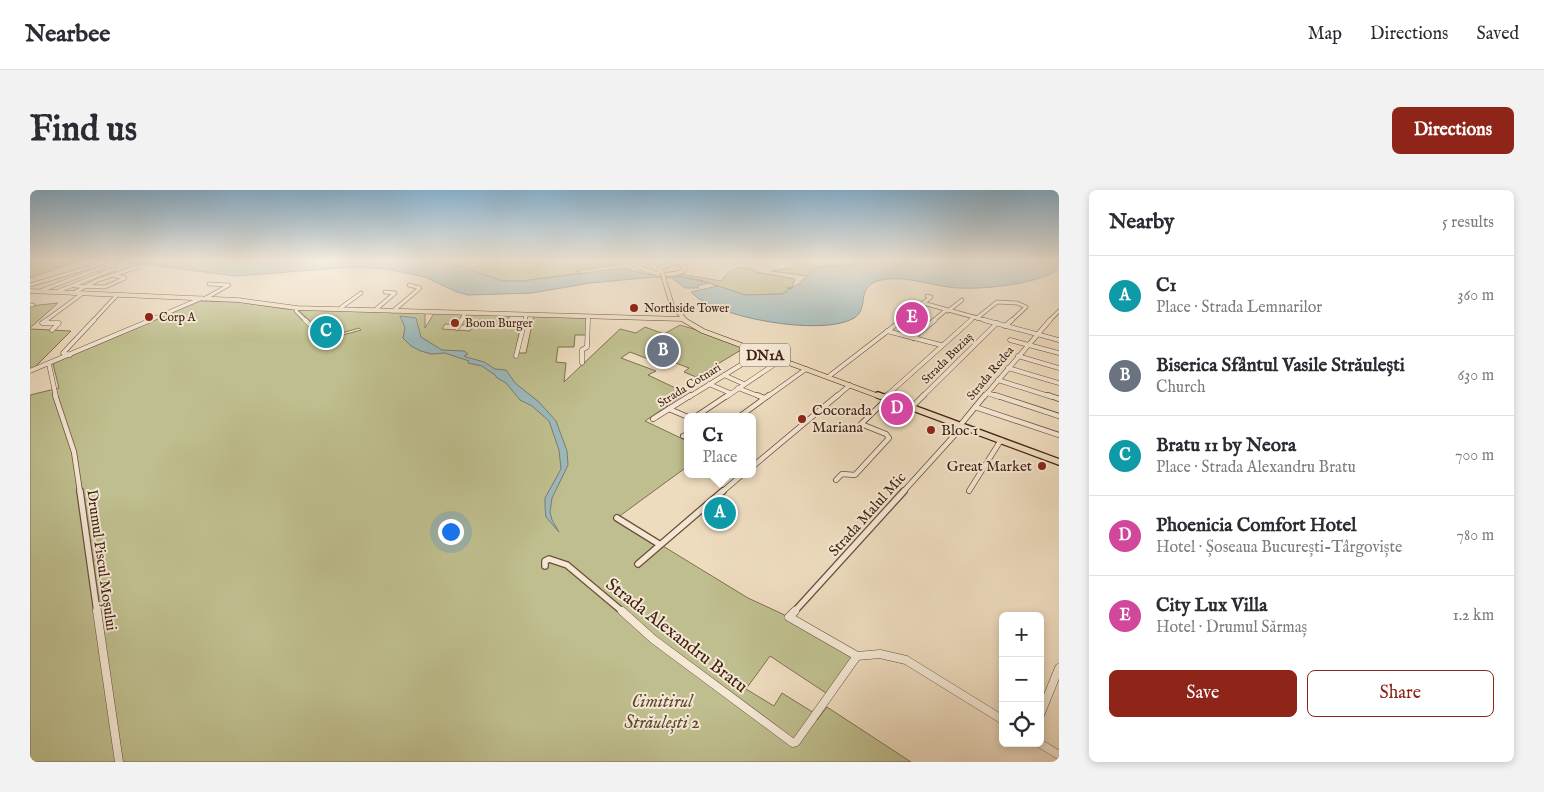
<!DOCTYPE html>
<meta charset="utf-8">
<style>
:root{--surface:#fff;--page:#f2f2f3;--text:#2b2b33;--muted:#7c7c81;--line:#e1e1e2;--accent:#8f2418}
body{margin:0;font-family:"IM FELL English",serif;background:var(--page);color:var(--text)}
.controls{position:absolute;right:15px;bottom:15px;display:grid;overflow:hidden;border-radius:8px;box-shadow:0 2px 8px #0003}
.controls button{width:45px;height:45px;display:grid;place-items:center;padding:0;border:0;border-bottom:1px solid var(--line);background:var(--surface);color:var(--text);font:25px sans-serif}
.you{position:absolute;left:420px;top:341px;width:18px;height:18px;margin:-12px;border:4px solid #fff;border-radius:50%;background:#1a73e8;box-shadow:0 0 0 8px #1a73e833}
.badge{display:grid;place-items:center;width:32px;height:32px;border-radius:50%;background:var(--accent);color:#fff;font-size:16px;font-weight:700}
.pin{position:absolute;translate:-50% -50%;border:2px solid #fff;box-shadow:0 1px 5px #0006}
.popup{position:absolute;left:654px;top:223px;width:72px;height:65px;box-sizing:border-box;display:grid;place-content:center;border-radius:8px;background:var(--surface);filter:drop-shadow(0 1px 4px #0005);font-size:16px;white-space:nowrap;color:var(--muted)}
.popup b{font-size:19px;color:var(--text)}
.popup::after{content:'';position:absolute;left:50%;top:100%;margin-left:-10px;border:10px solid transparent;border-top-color:var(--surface)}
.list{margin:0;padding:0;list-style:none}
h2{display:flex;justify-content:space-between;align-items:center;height:65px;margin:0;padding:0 20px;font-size:21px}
h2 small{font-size:16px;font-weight:400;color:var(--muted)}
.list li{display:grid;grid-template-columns:32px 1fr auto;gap:15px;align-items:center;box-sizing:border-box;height:80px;padding:0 20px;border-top:1px solid var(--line)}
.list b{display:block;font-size:19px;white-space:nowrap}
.list p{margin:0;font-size:16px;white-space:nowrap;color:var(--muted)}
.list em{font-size:16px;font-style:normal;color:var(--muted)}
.actions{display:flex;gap:10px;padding:15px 20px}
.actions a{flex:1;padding:11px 0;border:1px solid var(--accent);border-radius:8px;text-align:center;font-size:18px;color:var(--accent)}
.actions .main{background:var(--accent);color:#fff}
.icon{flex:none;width:28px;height:28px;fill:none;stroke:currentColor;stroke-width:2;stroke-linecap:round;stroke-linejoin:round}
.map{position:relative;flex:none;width:1029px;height:572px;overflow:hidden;border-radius:8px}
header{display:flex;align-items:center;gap:30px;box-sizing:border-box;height:70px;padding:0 25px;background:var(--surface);border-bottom:1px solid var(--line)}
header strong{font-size:24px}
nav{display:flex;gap:28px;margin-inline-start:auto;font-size:18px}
.intro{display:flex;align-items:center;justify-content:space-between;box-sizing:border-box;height:120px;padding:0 30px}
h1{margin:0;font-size:35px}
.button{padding:12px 22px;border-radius:8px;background:var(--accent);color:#fff;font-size:18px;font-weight:700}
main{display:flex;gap:30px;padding:0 30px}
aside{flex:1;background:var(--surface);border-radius:8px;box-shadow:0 2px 8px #0003}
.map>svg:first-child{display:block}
</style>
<header>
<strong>Nearbee</strong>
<nav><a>Map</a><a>Directions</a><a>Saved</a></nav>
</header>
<div class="intro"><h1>Find us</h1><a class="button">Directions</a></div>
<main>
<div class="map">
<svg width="1029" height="572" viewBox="0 0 1029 572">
<rect width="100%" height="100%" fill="#eedcbf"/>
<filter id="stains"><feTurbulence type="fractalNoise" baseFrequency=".004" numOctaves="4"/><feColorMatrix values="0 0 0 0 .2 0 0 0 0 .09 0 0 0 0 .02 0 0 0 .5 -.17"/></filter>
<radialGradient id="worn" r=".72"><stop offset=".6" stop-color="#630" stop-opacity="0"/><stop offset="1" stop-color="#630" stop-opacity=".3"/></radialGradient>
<g fill="#bfbe8e" stroke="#806f50">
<path d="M0,70H50L0,88Z"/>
<path d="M410,70H515L520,72L522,70H592L587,75L547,81L551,83L493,91H473Z"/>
<path d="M764,70H886L794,76L784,78L777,86L741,81L761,78Z"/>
<path d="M712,77L725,80L726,82L765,89L762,97L757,98L761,99L752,104L715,105L670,90L641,85H657L691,91L700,81Z"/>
<path d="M170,111L209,112L256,119L267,118L266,119L295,150L331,140L329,138L298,147L267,119L395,122V138L405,122L433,123L427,135L415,134L412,139L440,141L443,135H429L435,123L480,124L477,134L491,135L485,163H496L504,125L558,126V145H545L544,157H528L526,172L536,173L534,192L590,139L606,143L615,137L634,144L650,135L680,144L716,157L666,187L654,182L659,178L635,169L650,159L625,158L623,162L639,165L626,172L600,162L591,168L626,181L618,185L656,203L615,231L657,251L658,276L587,328L718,408L759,427L827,466L799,505L740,466L716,499L744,516L752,503L789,526L787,530L797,517L881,572H0V205L29,198L23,174L26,172Z"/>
<path d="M28,113L0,138V116Z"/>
<path d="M0,139L41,141L5,177L0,179Z"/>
</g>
<g fill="#9cb9bb" stroke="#787c77">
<path d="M83,70H410L473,91H493L593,78L616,84L641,85L679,93L667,96L669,98H655L642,88L625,87L560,93L502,103L438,105L427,102L395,87L356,79L322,77L206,86Z"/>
<path d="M886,70H1024L1029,74V79C1007,95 945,101 918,97C898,94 877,87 858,89C821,93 842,117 824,128C794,147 684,128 661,102L688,96L715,105L752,104L770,93L784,78Z"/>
<path d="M370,126L386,128L391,147L412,160L434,161L438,164L434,166L436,167L454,172L465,179L476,180L485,193L509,212L526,231L537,261L538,275L522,308L520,322L522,330L529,342L516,327L515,317V308L531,279L529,260L519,231L502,216L490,210L476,193L467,188L465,185L452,176L438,173L439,171L415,163L401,164L391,161L381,156L373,148L375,138Z"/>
</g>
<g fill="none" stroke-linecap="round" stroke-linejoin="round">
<g stroke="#6c4f3c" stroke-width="4.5">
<g id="minor-far4">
<path d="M0,95L57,78"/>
<path d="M45,96L75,97L95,88L83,85"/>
<path d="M10,101L73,77"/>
<path d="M26,102L84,79"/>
<path d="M43,103L68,90L108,77"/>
<path d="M174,109L199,95L179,94"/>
<path d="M893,113L958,131"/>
<path d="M0,115H3"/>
<path d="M267,118L266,121L276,131"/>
<path d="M309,119L331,103"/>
<path d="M345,120L365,103L355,102"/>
<path d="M363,121L390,98L379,95"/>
<path d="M918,121L932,110"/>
<path d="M947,128L967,112L987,113L996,117L981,131"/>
<path d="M15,131L53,103"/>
<path d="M63,131L87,105"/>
<path d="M118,131L172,108"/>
<path d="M431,131L435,123"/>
<path d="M495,131L496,125"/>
<path d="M558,131V126"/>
<path d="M870,131L901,107L897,106"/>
<path d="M903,131L916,120"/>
<path d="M940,131L944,127"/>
<path d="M1019,131L1029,121"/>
</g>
</g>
<g stroke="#6c4f3c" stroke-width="5">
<g id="minor-far3">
<path d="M17,130L12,133H29L22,140"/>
<path d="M275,130L295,150"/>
<path d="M954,130L1029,150"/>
<path d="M975,136L982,130"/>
<path d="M427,138L432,130"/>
<path d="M857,141L911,155"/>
<path d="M883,148L905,130"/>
<path d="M980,150L1029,163"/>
<path d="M40,165L33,163L64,130"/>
<path d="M486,166L495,130"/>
<path d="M988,166L1029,178"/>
<path d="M552,173V160L557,157L558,130"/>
<path d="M19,174L26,207"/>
<path d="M978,178L1029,193"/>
<path d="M0,181L121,130"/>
<path d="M694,185L714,194"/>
<path d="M798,187L872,130"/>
<path d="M968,190L1022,207"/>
<path d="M679,194L700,203"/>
<path d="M708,198L731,207"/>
<path d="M957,203L969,207"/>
<path d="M659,207L730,163"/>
<path d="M696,207L751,170"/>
<path d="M737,207L776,179"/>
<path d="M806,207L820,195"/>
<path d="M855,207L941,130"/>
<path d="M892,207L967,133"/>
<path d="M954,207L1020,130"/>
</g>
</g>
<g stroke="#6c4f3c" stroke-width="6">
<g id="minor-far2">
<path d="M25,205L44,262L50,302"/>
<path d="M727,205L734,208"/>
<path d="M965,205L1029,226"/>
<path d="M1018,205L1029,209"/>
<path d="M854,208L857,205"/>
<path d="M945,217L1029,245"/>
<path d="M881,218L894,205"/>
<path d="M639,219L658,227"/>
<path d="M665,227L698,205"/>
<path d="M709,227L739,205"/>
<path d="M623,229L661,205"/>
<path d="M653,246L658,244"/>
<path d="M722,277L808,205"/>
<path d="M806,290L812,284L825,285L859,248L856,244L831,234L857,209"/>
<path d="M939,301L971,250"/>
<path d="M692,302L713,284"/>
<path d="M873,302L931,238L932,233L955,205"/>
</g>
</g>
<g stroke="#6c4f3c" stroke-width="8">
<g id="minor-far1">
<path d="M50,301L67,422"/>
<path d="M587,328L629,354"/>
<path d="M608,374L693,301"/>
<path d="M515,376V371L519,369L537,375L593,422"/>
<path d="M764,422L874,301"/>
</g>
</g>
<g stroke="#6c4f3c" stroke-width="9">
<g id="minor">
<path d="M67,421L89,572"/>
<path d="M592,421L623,449L763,553L766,552L827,466"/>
<path d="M765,421L759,427L827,466L850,464L876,470L973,530"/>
<path d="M1010,525L1029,478"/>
<path d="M1009,553L1029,565"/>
</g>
</g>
<g stroke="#412011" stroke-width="5">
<g id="major-far2">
<path d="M602,70L600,72C617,83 635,89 654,81L655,77L646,72L630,78"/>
<path d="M614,70L631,81"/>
<path d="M634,89L642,115L656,131"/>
<path d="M0,101L208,110L267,118L653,129"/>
</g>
</g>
<g stroke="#412011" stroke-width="5.5">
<path id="major-far1" d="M654,130L673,141L851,207"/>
</g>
<g stroke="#412011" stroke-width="8">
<path id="major" d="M848,205L1029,272"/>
</g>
<use href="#minor-far4" stroke="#f4e8d5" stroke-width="3"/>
<use href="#minor-far3" stroke="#f4e8d5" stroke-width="4"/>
<use href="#minor-far2" stroke="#f4e8d5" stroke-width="4.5"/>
<use href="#minor-far1" stroke="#f4e8d5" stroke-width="5.5"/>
<use href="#minor" stroke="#f4e8d5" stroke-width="8"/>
<use href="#major-far2" stroke="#eedcbf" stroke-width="4"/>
<use href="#major-far1" stroke="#eedcbf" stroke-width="4.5"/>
<use href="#major" stroke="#eedcbf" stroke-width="5.5"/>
<g stroke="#412011" stroke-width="5" stroke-linecap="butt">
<path id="major-bridge" d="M632,82L634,89"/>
</g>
<use href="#major-bridge" stroke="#eedcbf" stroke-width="4"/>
</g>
<linearGradient id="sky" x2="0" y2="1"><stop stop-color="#89b6d6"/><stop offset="0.47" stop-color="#f7efe2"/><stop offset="1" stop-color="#f7efe2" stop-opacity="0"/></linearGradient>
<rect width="1029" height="150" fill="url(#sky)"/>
<g fill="#8f2418" stroke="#f4e8d5" stroke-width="2">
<circle cx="604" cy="118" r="5"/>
<circle cx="119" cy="127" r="5"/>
<circle cx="425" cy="133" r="5"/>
<circle cx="772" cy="229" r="5"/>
<circle cx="901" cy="240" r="5"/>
<circle cx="1012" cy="276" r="5"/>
</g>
<g text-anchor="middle" stroke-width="4" stroke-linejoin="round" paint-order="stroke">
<g font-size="12" fill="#412011" stroke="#f4e8d5" text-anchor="start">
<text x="614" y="122">Northside Tower</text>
<text x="129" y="131">Corp A</text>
<text x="435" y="137">Boom Burger</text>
</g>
<g font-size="12" fill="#412011" stroke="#f4e8d5">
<text transform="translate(917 168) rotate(-45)" y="4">Strada Buziaș</text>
<text transform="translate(960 183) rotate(-50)" y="4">Strada Redea</text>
<text transform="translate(659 195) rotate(-32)" y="4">Strada Cotnari</text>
</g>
<rect fill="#f4e8d5" stroke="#775c4c" stroke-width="1" x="710" y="153.5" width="50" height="23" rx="4"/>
<g font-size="14" font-weight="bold" fill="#412011">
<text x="735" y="170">DN1A</text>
</g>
<g font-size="15" fill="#412011" stroke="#f4e8d5" text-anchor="start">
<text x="782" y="225">Cocorada<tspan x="782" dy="17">Mariana</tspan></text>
<text x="911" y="245">Bloc 1</text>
<text x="1002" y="281" text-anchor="end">Great Market</text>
</g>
<g font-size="15" fill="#412011" stroke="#f4e8d5">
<text transform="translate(837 324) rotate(-48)" y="5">Strada Malul Mic</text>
<text transform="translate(72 370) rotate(82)" y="5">Drumul Piscul Moșului</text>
</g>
<g font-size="18" fill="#412011" stroke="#f4e8d5">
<text transform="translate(647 445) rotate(38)" y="6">Strada Alexandru Bratu</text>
</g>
<g font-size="18" font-style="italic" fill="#604830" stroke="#f4e8d5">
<text x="632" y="517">Cimitirul<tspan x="632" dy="21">Străulești 2</tspan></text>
</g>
</g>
<rect width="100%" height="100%" filter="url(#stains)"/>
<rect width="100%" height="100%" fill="url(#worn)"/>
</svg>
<div class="controls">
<button>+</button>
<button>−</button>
<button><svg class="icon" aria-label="locate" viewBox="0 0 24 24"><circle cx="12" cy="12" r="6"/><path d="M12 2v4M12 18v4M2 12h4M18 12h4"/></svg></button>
</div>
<div class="you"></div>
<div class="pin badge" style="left:690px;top:323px;background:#0f9aa8">A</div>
<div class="popup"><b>C1</b>Place</div>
<div class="pin badge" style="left:633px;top:161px;background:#6b7280">B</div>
<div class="pin badge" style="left:296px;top:142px;background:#0f9aa8">C</div>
<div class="pin badge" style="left:867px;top:219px;background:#d1479c">D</div>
<div class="pin badge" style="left:882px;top:128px;background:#d1479c">E</div>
</div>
<aside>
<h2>Nearby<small>5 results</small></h2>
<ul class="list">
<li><span class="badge" style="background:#0f9aa8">A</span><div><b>C1</b><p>Place · Strada Lemnarilor</p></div><em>360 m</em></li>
<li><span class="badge" style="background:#6b7280">B</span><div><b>Biserica Sfântul Vasile Străulești</b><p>Church</p></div><em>630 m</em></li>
<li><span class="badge" style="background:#0f9aa8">C</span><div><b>Bratu 11 by Neora</b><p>Place · Strada Alexandru Bratu</p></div><em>700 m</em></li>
<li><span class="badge" style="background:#d1479c">D</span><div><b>Phoenicia Comfort Hotel</b><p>Hotel · Șoseaua București-Târgoviște</p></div><em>780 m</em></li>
<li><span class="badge" style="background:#d1479c">E</span><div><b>City Lux Villa</b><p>Hotel · Drumul Sărmaș</p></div><em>1.2 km</em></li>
</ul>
<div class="actions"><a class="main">Save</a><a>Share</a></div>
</aside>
</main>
